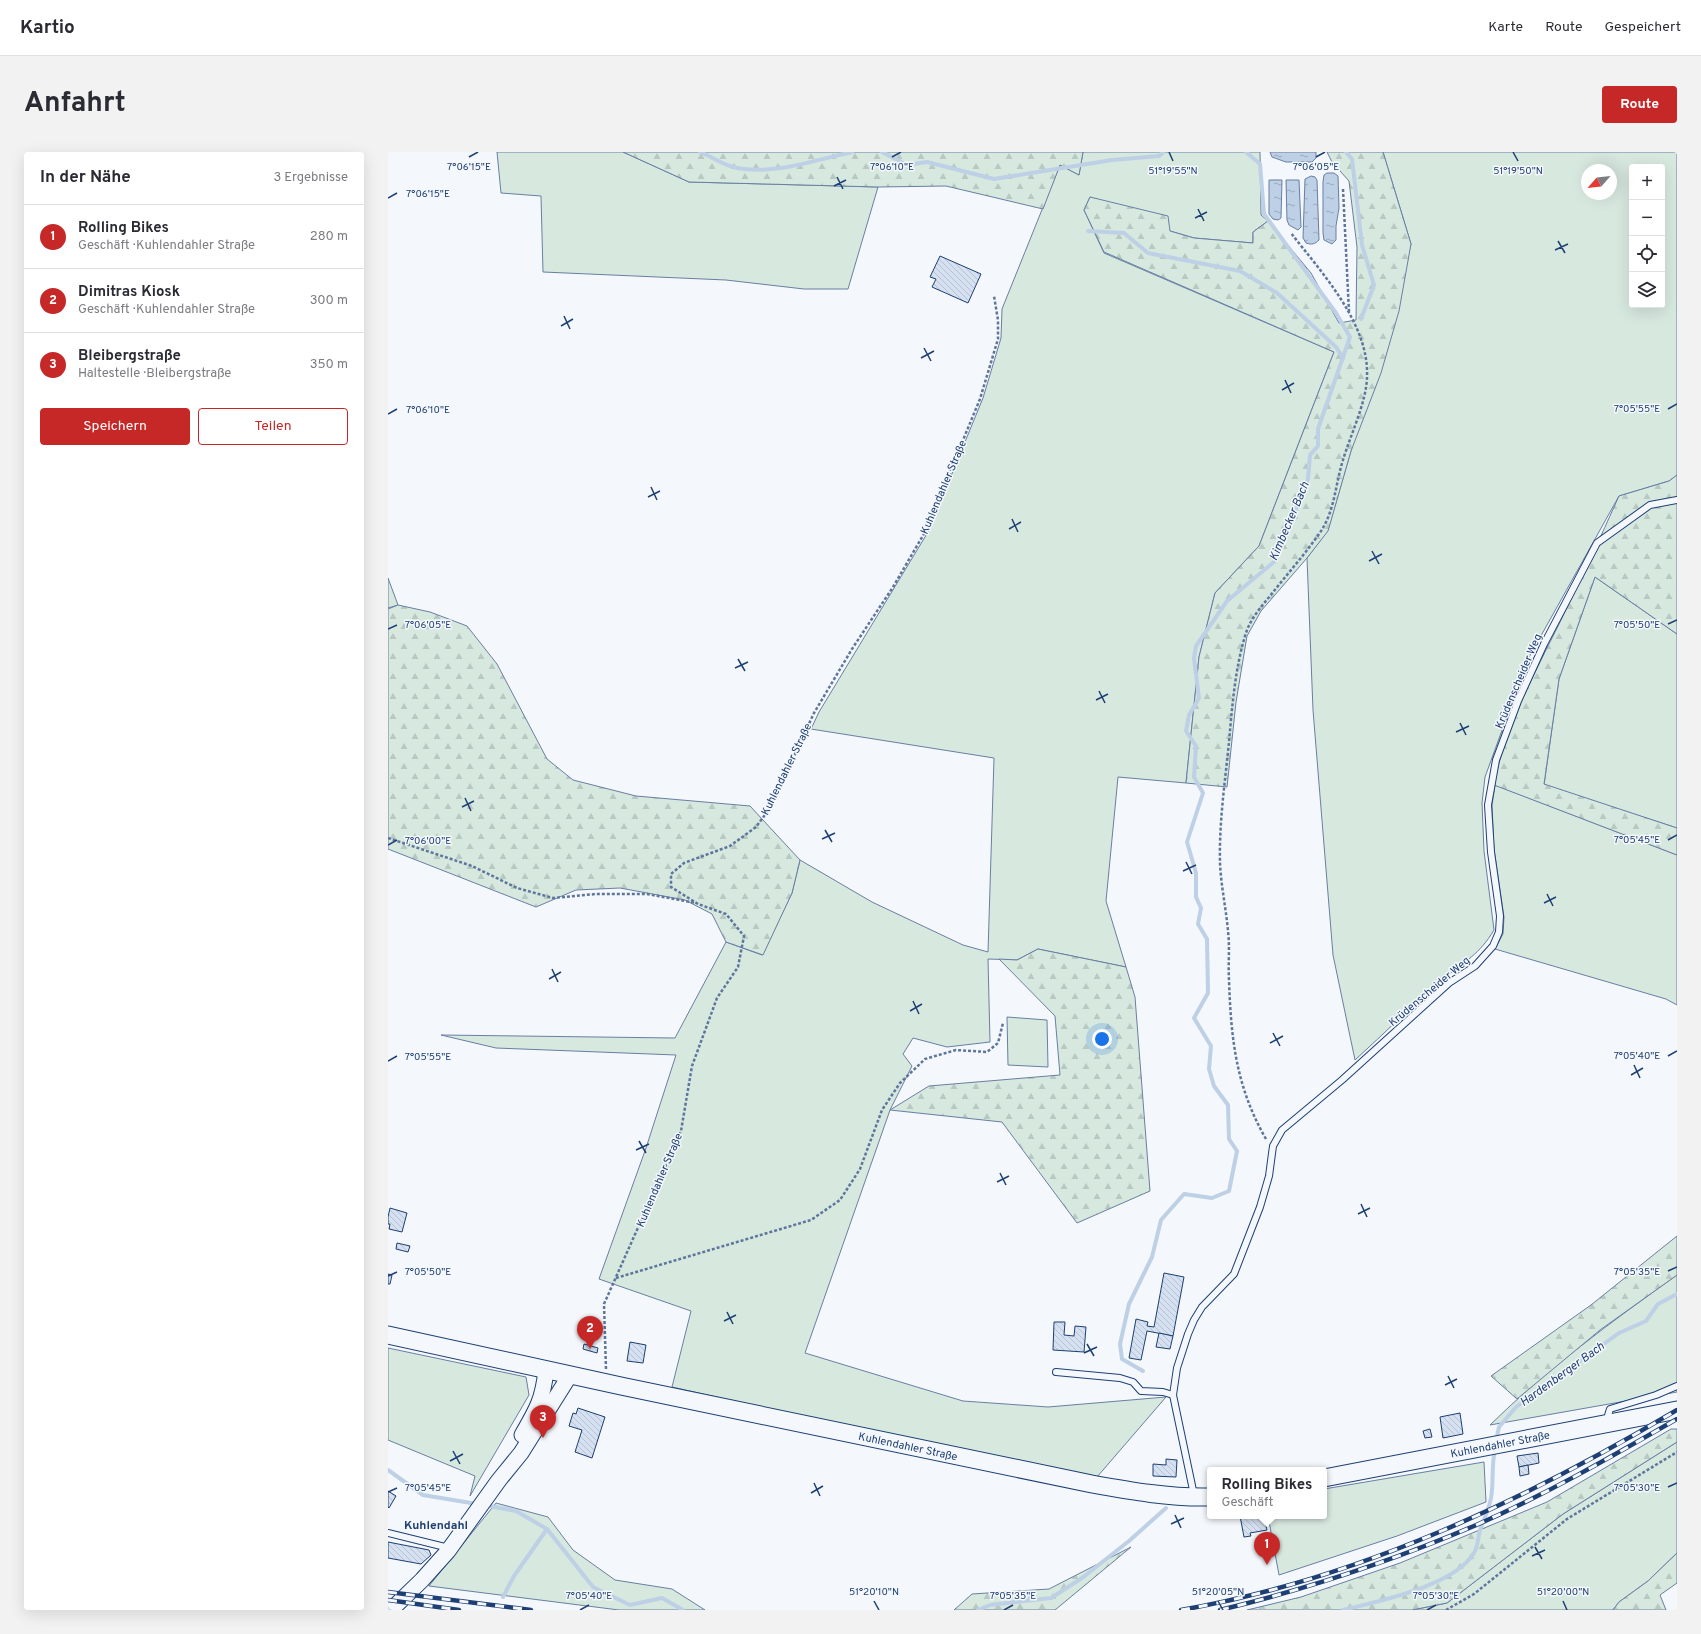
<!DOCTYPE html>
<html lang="de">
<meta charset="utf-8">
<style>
:root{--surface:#fff;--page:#f2f2f3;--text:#2b2b33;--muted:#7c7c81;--line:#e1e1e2;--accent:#c62828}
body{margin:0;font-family:Overpass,sans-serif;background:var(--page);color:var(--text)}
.controls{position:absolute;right:12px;top:12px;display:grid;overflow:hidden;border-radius:4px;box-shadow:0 4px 16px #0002}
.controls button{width:36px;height:36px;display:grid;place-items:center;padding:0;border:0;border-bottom:1px solid var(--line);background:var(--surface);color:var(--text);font:20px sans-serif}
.compass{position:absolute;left:1193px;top:12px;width:36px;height:36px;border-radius:50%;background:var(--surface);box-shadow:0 4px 16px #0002;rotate:243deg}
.you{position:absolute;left:714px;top:887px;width:14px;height:14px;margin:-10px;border:3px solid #fff;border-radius:50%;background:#1a73e8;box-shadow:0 0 0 6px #1a73e833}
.badge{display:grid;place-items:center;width:26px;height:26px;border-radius:50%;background:var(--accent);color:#fff;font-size:13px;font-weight:700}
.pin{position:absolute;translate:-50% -33px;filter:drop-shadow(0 1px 2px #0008)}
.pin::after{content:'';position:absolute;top:21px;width:14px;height:12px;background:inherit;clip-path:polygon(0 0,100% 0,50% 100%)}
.popup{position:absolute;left:819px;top:1315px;width:120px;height:52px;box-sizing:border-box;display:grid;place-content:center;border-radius:4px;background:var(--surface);filter:drop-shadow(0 1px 3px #0005);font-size:13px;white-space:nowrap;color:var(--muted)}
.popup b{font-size:15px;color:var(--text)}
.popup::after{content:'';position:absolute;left:50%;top:100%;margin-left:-8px;border:8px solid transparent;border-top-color:var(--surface)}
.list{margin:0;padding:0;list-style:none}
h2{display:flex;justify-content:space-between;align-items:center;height:52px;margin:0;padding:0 16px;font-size:17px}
h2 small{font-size:13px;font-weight:400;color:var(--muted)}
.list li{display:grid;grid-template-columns:26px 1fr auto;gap:12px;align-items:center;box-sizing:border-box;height:64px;padding:0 16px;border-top:1px solid var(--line)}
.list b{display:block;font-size:15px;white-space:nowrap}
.list p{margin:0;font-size:13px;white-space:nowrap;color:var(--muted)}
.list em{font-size:13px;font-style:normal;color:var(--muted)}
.actions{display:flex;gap:8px;padding:12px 16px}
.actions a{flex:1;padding:9px 0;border:1px solid var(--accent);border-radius:4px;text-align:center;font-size:14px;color:var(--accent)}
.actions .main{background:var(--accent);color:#fff}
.icon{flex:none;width:22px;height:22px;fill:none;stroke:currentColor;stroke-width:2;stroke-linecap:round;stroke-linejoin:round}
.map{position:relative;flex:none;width:1289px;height:1458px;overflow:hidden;border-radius:4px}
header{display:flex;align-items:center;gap:24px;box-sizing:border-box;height:56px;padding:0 20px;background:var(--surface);border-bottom:1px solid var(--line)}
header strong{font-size:19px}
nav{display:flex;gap:22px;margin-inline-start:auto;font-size:14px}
.intro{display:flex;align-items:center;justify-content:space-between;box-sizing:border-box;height:96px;padding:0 24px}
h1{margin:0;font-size:28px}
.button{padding:10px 18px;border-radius:4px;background:var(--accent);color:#fff;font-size:14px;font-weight:700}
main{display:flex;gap:24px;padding:0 24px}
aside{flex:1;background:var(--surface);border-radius:4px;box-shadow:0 4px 16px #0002}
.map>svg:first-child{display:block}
</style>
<header>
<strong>Kartio</strong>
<nav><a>Karte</a><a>Route</a><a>Gespeichert</a></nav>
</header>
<div class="intro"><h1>Anfahrt</h1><a class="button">Route</a></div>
<main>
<aside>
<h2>In der Nähe<small>3 Ergebnisse</small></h2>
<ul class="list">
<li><span class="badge">1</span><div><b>Rolling Bikes</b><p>Geschäft · Kuhlendahler Straße</p></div><em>280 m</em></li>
<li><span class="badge">2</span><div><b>Dimitras Kiosk</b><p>Geschäft · Kuhlendahler Straße</p></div><em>300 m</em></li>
<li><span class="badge">3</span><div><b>Bleibergstraße</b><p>Haltestelle · Bleibergstraße</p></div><em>350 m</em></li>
</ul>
<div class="actions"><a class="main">Speichern</a><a>Teilen</a></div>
</aside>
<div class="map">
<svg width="1289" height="1458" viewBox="0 0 1289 1458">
<defs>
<pattern id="forest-firs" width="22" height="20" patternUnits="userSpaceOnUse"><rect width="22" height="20" fill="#d7e8df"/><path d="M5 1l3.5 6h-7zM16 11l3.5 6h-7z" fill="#b8c8c3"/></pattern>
<pattern id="water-ripples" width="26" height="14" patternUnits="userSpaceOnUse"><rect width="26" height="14" fill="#bed0e5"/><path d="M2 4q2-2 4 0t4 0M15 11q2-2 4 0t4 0" fill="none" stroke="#9aaabe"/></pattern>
<pattern id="building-back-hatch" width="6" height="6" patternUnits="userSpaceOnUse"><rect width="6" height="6" fill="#d5e0f0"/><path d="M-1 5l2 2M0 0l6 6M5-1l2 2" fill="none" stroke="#b6c1d1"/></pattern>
</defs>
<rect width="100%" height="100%" fill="#f4f7fb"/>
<g fill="#d7e8df" stroke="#687fa3" fill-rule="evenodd">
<path d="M109,0H235L301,30L490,35L460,137H416L338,128L155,120L153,44L113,41Z"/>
<path d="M695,0H872L873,63L880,69L865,80V91L806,86L782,79L702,45L696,58L716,101L946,200L871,394L827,441L811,505L798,631L730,625L718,749L738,815L650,797L629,808L600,807L602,890L559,895L525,886L515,902L524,914L502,958L417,1201L575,1249L660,1255L778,1245L709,1325L484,1280L284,1235L303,1159L211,1127L258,996L288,903L108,896L53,883L287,886L338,790L374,803L404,741L412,708L484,750L575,793L600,800L606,606L423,577L431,560L540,380L595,246L613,186L614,157L672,13L691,23Z"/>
<path d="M995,0H1289V323L1281,329L1231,344L1140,507L1097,625L1094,651L1096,699L1106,778C1091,803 1078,808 1058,825C1026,851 997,881 967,908L945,803L925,558L919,406L940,378L1023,92ZM1244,15H1274V153H1244ZM1199,18H1223V42H1199Z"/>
<path d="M1207,425L1289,482V676L1156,633L1171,527Z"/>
<path d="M0,426L10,453L0,456Z"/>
<path d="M1107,633L1289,703V853L1278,847L1107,797L1115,782L1116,765L1106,697L1104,653Z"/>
<path d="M619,865L659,868L660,915L620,913Z"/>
<path d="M1289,1123V1240L1102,1273C1159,1217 1223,1170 1289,1123Z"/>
<path d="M0,1196L138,1225L141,1243L82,1344L87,1324L0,1288Z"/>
<path d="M1289,1290V1401L1260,1429L1231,1450L1225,1458H1024L1059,1451L1175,1362Z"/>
<path d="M1096,1310L1098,1350L1009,1384L891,1423L880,1364H936V1337Z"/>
<path d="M108,1351L160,1365L185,1398L227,1428L284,1437L317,1458H231L41,1434Z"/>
</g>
<g fill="url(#forest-firs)" stroke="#687fa3">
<path d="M235,0H695L691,23L672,13L655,57L558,34L490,35L301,30Z"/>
<path d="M939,0H995L1023,92L1011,159L993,221L963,299L940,379L919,406L873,459L859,484L848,550L839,635L798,631L811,505L827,441L871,394L946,200L716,100L696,58L702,45L780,64L782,79L806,86L865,91V80L880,69L923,121L951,171L968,168L969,95L961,29L944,10Z"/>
<path d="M1289,323V482L1207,425L1171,527L1156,632L1289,676V703L1106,633C1117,574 1146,523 1172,470C1193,428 1212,386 1231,344L1281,329Z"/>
<path d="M10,453L42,460L79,474L109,512L159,607L185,628L248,644L362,654L412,708L404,741L375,803L338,790L324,762L297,748L232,736L188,738L148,755L0,697V457Z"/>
<path d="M650,797L738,815L747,845L762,1039L689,1071L614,970L502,958L541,934L672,923L667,864L611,807L629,808Z"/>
<path d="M1289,1084V1123L1212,1178L1129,1247L1103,1224L1203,1153Z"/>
<path d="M1283,1277H1289V1290L1175,1362L1059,1451L1024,1458H859L913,1445L1012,1411L1159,1350Z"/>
<path d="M743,1395L667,1458H566L584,1442L661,1437Z"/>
<path d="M1289,1401V1431L1272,1443L1278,1458H1225L1231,1450L1260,1429Z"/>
</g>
<g fill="url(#water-ripples)" stroke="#687fa3">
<path d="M882,0H928V6L924,10H898L884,5Z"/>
<path d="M939,21H946L950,24L951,56L948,74V88L944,92L936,88L935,81V30L936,23Z"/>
<path d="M923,24L927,25L929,28L931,88C927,92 924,93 918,91L915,86L917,27Z"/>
<path d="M881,28H894L893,66L890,68L885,67L881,62Z"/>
<path d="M898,28H911L913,75L910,78L901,73L899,68Z"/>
</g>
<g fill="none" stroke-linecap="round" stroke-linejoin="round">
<g stroke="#bed0e5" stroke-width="4">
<path d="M312,0C324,5 337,14 349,16C386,23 428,8 464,0"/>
<path d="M494,0L519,13L539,10L606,27L724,8L771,4L775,0"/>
<path d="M958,0L964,7L974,93L986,133L973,167"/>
<path d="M700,79L736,81L760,101L852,119L889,141L948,195L955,206"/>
<path d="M755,1219L734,1207L732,1192L741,1152L764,1105L773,1068L796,1042L824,1046L841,1039L849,999L841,987L840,953L826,934L821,917L823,894L806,866L820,841L819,787L810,772L813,756L808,745V721L799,690L815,641L806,625L808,594L798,579L801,563L811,546L806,506L808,494L839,449L887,409L920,327L922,303L930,294V277L962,185L948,161L876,62L872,12L858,0"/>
<path d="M1108,1289L1111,1275L1128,1255L1231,1181L1258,1169L1270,1152L1289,1142"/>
<path d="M0,1318L35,1343L89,1352"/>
<path d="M96,1353L128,1359L159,1377L205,1435L242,1453L274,1446L295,1458"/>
<path d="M115,1445L126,1424L159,1377"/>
<path d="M590,1458L602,1453L663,1446L694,1426L741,1389L778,1356"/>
<path d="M955,1458C991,1449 1066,1434 1086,1401C1090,1395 1090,1385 1092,1378C1096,1367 1101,1357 1103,1346C1106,1330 1103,1314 1107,1298"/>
</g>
</g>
<g fill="url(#building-back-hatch)" stroke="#1d3f73">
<path d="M552,104L593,122L580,151L544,135L548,127L542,125Z"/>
<path d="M2,1056L19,1061L14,1080L1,1077L2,1072H0V1065Z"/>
<path d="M9,1091L22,1094L20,1100L8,1097Z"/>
<path d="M776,1121L796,1125L785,1184L759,1179L753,1208L741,1206L748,1167L760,1170L759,1174L766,1175Z"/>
<path d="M0,1122L4,1123L2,1132H0Z"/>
<path d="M666,1170H677L676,1183L686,1184L687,1174L698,1175L696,1200L665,1198Z"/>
<path d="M771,1181L785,1184L782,1197L768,1195Z"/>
<path d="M242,1190L258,1193L255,1211L239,1209Z"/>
<path d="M196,1192L210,1196L209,1201L195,1197Z"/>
<path d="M190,1256L217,1265L204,1306L187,1300L194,1278L181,1274L185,1261L188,1262Z"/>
<path d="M1072,1261L1075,1282L1055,1286L1052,1265Z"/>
<path d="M1042,1277L1044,1285L1037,1286L1035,1279Z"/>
<path d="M1150,1301L1151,1311L1131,1315L1129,1304Z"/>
<path d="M778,1307L789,1308L788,1325L765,1324V1312L778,1313Z"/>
<path d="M1140,1313L1141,1322L1132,1324L1131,1315Z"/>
<path d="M0,1339L8,1344L1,1356L0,1355Z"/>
<path d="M852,1364H876L879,1378L862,1381L863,1384L856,1385Z"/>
<path d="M0,1390L41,1398L43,1403L33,1412L0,1406Z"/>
</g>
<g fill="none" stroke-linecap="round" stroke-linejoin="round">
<g stroke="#1d3f73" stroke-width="8">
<g id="service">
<path d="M668,1220L732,1226L745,1230L753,1239L775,1240L785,1243"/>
<path d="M1218,1270L1222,1257L1268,1243L1289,1234"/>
<path d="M806,1343L785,1243L789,1216L800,1182L806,1168L814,1155L846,1122L872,1055L881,1024L885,994L894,978L954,928L1061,831L1087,814L1105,794L1111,780L1112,764L1103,700L1100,653L1108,608L1130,549L1156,492L1209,391L1262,353L1289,348"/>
<path d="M0,1381L61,1396"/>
</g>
</g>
<g stroke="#1d3f73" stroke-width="17">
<g id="tertiary">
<path d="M134,1283C149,1257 155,1247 158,1218"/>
<path d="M3,1458L34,1428L60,1399L111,1328L133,1301L182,1223"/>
</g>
</g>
<g stroke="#1d3f73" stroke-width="19">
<g id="secondary">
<path d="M0,1183L233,1234L704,1332C743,1339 782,1346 822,1345"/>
<path d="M936,1326L1289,1258"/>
</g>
</g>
<g stroke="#5e769c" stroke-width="2.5" stroke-dasharray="3 2" stroke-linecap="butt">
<path d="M955,37L961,160"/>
<path d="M0,686L84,714L129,736L165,746L208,742H259L308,751"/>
<path d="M878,987C848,935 843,887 841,828C840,812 842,795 840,779C838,756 833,734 832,711C831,671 837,630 841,590C844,556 847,517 857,484C862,466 875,453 886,439C901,420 917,402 931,382C947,360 947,333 955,308C962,284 979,249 979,224C981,171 933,120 903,81"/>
<path d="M228,1126L423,1068L452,1048L472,1017L494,958L512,931L537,907L568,898L599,900L610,891L615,871"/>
<path d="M218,1217L216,1152L293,979L304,914L329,846L350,815L356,784L338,762L310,752L283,735V722L296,711L342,694L368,675L382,656L426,561L464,497L505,435L537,380L592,247L610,187V168L606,144"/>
<path d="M1058,1458L1086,1442L1179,1367L1289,1300"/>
</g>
<use href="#service" stroke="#f4f7fb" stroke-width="6"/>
<use href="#tertiary" stroke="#f4f7fb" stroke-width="15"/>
<use href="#secondary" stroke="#f4f7fb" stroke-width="17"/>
<g stroke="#1d3f73" stroke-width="4.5">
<g id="rail">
<path d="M0,1440L143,1458"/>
<path d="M0,1448L71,1458"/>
<path d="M793,1458C970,1427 1136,1349 1289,1258"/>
<path d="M832,1458C919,1437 1004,1409 1086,1374C1157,1343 1223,1305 1289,1267"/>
</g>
</g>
<use href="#rail" stroke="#f4f7fb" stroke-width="3" stroke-dasharray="9" stroke-linecap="butt"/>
</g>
<path fill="none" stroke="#1d3f73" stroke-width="1.5" d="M781,0L785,9M1125,0L1130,9M81,5L90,0M504,5L513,0M928,5L937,0M449,25L455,37M446,34L458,28M0,46L9,41M810,57L816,69M807,66L819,60M1170,89L1177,101M1167,98L1180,92M176,164L182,177M173,174L185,167M536,196L543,209M533,206L546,199M897,228L903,241M894,238L906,231M1280,257L1289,252M0,262L9,257M263,335L269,348M260,345L272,339M624,367L630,380M621,377L633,370M984,399L991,412M981,409L994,402M1280,472L1289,468M0,477L9,473M350,507L357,519M347,516L360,510M711,539L717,551M708,548L720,542M1072,571L1078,583M1068,580L1081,574M77,646L83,659M74,655L86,649M437,678L444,690M434,687L447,681M1280,688L1289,683M0,693L9,688M798,710L804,722M795,719L808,713M1159,742L1165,754M1156,751L1168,745M164,817L170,830M161,827L173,820M525,849L531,862M522,859L534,852M885,881L892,894M882,891L895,884M1280,904L1289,899M0,909L9,904M1246,913L1252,926M1243,923L1255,916M251,989L258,1001M248,998L261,992M612,1021L618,1033M609,1030L621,1024M973,1052L979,1065M970,1062L982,1056M1280,1119L1289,1115M0,1124L9,1120M339,1160L345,1172M336,1169L348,1163M699,1192L706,1204M696,1201L709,1195M1060,1224L1066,1236M1057,1233L1069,1227M65,1299L72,1312M62,1309L75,1302M426,1331L432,1344M1280,1335L1289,1331M0,1340L9,1336M423,1341L435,1334M787,1363L793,1376M783,1372L796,1366M1147,1395L1154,1407M1144,1404L1157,1398M486,1449L491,1458M830,1449L835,1458M1175,1449L1179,1458M192,1458L201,1453M616,1458L625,1453M1039,1458L1048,1453"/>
<g text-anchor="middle" stroke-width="3" stroke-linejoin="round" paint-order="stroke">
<g font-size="11" fill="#1d3f73" stroke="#f4f7fb">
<text transform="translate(555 335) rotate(-67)" y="4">Kuhlendahler Straße</text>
<text transform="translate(1130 529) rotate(-67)" y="4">Krüdenscheider Weg</text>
<text transform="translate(398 617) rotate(-64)" y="4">Kuhlendahler Straße</text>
<text transform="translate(1041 839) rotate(-40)" y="4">Krüdenscheider Weg</text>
<text transform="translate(271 1028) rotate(-67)" y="4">Kuhlendahler Straße</text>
<text transform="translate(1112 1292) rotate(-11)" y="4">Kuhlendahler Straße</text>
<text transform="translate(520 1294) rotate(12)" y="4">Kuhlendahler Straße</text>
</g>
<g font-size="12" font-style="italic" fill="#1d3f73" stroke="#f4f7fb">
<text transform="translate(901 369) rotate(-67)" y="4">Kimbecker Bach</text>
<text transform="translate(1174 1222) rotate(-36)" y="4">Hardenberger Bach</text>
</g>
<g font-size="12" font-weight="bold" fill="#1d3f73" stroke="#f4f7fb">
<text x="48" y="1377">Kuhlendahl</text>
</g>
</g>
<g font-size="10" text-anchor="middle" fill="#1d3f73" stroke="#f4f7fb" stroke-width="3" stroke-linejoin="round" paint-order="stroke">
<text x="81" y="18">7°06'15"E</text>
<text x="504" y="18">7°06'10"E</text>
<text x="928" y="18">7°06'05"E</text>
<text x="785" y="22">51°19'55"N</text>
<text x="1130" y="22">51°19'50"N</text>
<text x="40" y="45">7°06'15"E</text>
<text x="1249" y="260">7°05'55"E</text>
<text x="40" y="261">7°06'10"E</text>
<text x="1249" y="476">7°05'50"E</text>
<text x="40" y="476">7°06'05"E</text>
<text x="1249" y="691">7°05'45"E</text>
<text x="40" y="692">7°06'00"E</text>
<text x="1249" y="907">7°05'40"E</text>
<text x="40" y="908">7°05'55"E</text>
<text x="1249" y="1123">7°05'35"E</text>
<text x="40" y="1123">7°05'50"E</text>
<text x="1249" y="1339">7°05'30"E</text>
<text x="40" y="1339">7°05'45"E</text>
<text x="486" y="1443">51°20'10"N</text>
<text x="830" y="1443">51°20'05"N</text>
<text x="1175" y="1443">51°20'00"N</text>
<text x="201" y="1447">7°05'40"E</text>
<text x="625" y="1447">7°05'35"E</text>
<text x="1048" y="1447">7°05'30"E</text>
</g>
</svg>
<div class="controls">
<button>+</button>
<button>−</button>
<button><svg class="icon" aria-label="locate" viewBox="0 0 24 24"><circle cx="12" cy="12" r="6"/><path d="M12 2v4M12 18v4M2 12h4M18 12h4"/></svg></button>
<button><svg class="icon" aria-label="layers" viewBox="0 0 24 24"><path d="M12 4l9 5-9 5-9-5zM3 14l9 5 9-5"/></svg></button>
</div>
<svg class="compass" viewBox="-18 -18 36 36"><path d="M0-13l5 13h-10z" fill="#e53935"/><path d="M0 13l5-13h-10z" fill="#7c7c81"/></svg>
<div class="you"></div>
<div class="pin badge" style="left:879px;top:1413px">1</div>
<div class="popup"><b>Rolling Bikes</b>Geschäft</div>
<div class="pin badge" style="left:202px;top:1197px">2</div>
<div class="pin badge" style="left:155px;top:1286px">3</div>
</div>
</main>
